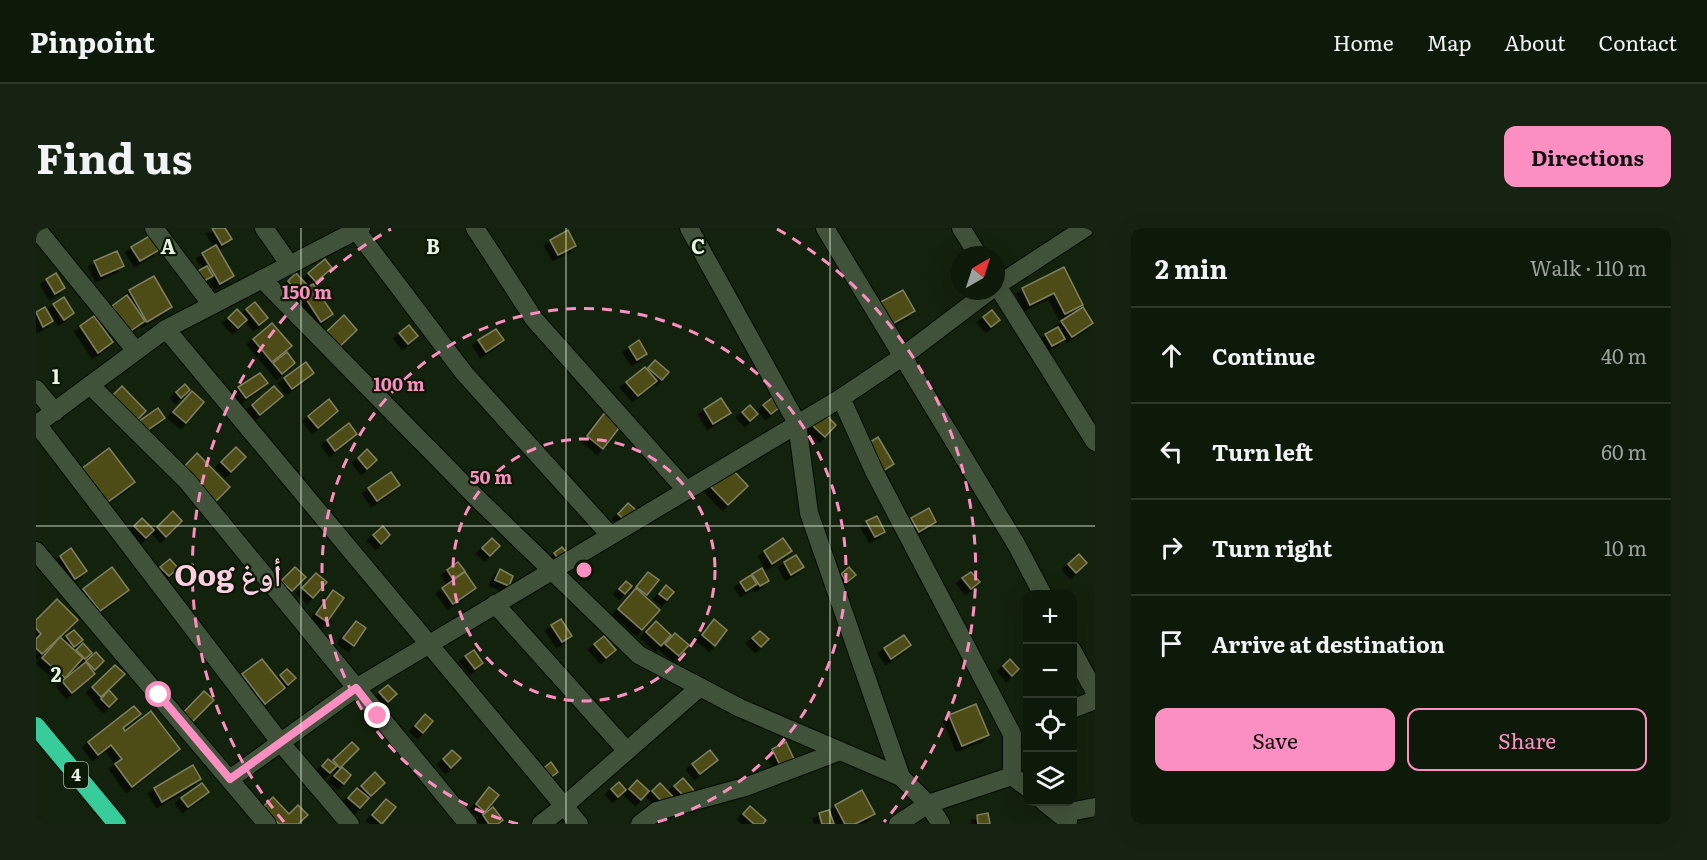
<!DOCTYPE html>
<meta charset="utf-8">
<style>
:root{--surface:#0e1a09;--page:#172312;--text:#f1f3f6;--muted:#9ba19c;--line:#2e382a;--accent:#fc8fc1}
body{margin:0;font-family:Literata,"Noto Naskh Arabic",serif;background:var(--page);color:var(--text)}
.controls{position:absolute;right:18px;bottom:18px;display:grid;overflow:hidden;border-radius:12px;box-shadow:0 6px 24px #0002}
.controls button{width:54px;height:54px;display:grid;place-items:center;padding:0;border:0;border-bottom:2px solid var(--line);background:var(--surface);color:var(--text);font:30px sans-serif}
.compass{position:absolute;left:915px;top:18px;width:54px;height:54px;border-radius:50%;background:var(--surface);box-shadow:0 6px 24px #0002;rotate:39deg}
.stop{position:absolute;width:18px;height:18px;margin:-14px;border:4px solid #fc8fc1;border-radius:50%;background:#fff}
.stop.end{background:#fc8fc1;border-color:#fff;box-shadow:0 2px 6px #0008}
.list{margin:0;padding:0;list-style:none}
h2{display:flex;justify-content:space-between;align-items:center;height:78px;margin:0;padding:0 24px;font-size:26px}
h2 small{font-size:20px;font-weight:400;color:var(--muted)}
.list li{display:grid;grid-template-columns:39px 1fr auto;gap:18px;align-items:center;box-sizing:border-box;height:96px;padding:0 24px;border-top:2px solid var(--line)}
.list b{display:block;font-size:22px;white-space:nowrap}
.list em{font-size:20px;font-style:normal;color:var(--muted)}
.actions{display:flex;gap:12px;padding:18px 24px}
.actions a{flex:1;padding:14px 0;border:2px solid var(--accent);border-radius:12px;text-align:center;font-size:21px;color:var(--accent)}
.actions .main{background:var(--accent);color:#111}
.icon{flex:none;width:33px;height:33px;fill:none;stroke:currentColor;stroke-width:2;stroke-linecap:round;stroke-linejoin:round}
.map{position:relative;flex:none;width:1059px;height:596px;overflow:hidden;border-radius:12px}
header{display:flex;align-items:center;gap:36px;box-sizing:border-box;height:84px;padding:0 30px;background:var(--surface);border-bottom:2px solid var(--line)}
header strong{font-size:28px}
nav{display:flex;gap:33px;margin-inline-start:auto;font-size:21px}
.intro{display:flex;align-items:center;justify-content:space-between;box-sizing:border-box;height:144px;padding:0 36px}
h1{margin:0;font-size:42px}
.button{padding:15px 27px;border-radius:12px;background:var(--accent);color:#111;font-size:21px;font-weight:700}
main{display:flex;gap:36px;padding:0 36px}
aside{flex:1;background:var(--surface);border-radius:12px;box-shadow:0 6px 24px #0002}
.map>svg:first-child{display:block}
</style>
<header>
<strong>Pinpoint</strong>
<nav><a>Home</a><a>Map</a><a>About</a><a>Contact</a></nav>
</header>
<div class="intro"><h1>Find us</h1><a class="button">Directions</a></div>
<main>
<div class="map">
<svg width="1059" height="596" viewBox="0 0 1059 596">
<defs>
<filter id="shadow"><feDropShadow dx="-5.5" dy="5.5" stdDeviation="0" flood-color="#0009"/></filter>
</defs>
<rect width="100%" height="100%" fill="#13220c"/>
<g fill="#4e4c18" stroke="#808061" stroke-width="1.5" filter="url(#shadow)">
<path d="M176,0H189L196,11L186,17Z"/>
<path d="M532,2L540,18L522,27L514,12Z"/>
<path d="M115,7L123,22L104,33L95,19Z"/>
<path d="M180,17L198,48L184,56L166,25Z"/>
<path d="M81,23L88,38L65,48L58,33Z"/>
<path d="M289,31L296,40L280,54L272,45Z"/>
<path d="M171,38L177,48L166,54L160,44Z"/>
<path d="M1028,39L1047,77L1029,86L1018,65L994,77L986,60Z"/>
<path d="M20,45L29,60L19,66L10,51Z"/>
<path d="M260,45L271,57L262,65L252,53Z"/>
<path d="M118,48L136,79L111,94L93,62Z"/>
<path d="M277,56L297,86L285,94L265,63Z"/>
<path d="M867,62L879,83L851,99L839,77Z"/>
<path d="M91,67L109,93L93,104L76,78Z"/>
<path d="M28,69L38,85L28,92L17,76Z"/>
<path d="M219,74L232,90L223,97L210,81Z"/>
<path d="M9,79L17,93L7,99L0,84Z"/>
<path d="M1047,79L1057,95L1036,109L1025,93Z"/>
<path d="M201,81L211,92L202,100L192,90Z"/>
<path d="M956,82L964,92L955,99L947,89Z"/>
<path d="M308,87L321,102L301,121L287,107Z"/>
<path d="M58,88L77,114L62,125L44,98Z"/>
<path d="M236,95L256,118L236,134L217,111Z"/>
<path d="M373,97L382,108L372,116L363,105Z"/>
<path d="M1022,99L1029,111L1016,118L1009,106Z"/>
<path d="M460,101L468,112L450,124L442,112Z"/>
<path d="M603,112L611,126L601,132L593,119Z"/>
<path d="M251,124L259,135L246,146L237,135Z"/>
<path d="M619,132L633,144L626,152L612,140Z"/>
<path d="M270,134L278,145L256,161L248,150Z"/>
<path d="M609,139L621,153L602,168L590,154Z"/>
<path d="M224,145L232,155L210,170L202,159Z"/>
<path d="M149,156L154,162L145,170L140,164Z"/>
<path d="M86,158L110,183L99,194L75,169Z"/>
<path d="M238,158L247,168L224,187L216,177Z"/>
<path d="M156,163L168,174L150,195L137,184Z"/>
<path d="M685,170L695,185L677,196L668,181Z"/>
<path d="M736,170L744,179L735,186L727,177Z"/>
<path d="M293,171L302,183L282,200L272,188Z"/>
<path d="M714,177L722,186L714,193L706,184Z"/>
<path d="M122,180L129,190L103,208L96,198Z"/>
<path d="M570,183L586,196L567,221L551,208Z"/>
<path d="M788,185L800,197L789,209L777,198Z"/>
<path d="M313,195L321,206L299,223L291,212Z"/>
<path d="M842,209L858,236L847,243L831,216Z"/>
<path d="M200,219L210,229L195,244L185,234Z"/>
<path d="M73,220L99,254L65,279L40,245Z"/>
<path d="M331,221L341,232L331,241L322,230Z"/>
<path d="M161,225L194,259L176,277L143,244Z"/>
<path d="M695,240L712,258L692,277L675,259Z"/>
<path d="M355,244L364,257L341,273L332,260Z"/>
<path d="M592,275L601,283L591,294L582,286Z"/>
<path d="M893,280L900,294L883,304L875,290Z"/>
<path d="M137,283L146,293L130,309L121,299Z"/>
<path d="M841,288L849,304L839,309L830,293Z"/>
<path d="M106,290L118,302L110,310L98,298Z"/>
<path d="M347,298L354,307L345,316L337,307Z"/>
<path d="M456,310L464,318L454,328L446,320Z"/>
<path d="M747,310L756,323L736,336L728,323Z"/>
<path d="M526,319L538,333L529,340L518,325Z"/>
<path d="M35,320L51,343L39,351L24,328Z"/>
<path d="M1043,326L1051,335L1040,345L1032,336Z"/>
<path d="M760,327L768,339L755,347L748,334Z"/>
<path d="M134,331L142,340L133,348L124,339Z"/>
<path d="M422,334L429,343L417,351L411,342Z"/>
<path d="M76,339L93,362L64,383L47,361Z"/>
<path d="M259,339L270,349L256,363L245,353Z"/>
<path d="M813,339L820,347L811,354L805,346Z"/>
<path d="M726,340L733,353L724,358L716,346Z"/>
<path d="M464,341L477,348L473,358L459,352Z"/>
<path d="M429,344L440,360L417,376L406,360Z"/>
<path d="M612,344L623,352L611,367L600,359Z"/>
<path d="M935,344L944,354L935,361L926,350Z"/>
<path d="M280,345L291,354L277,370L266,360Z"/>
<path d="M715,347L721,356L710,363L704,354Z"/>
<path d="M590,353L596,358L589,366L583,361Z"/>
<path d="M630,357L638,364L631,372L623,366Z"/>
<path d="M600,360L624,382L606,402L582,381Z"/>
<path d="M297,362L308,370L291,394L280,386Z"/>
<path d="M21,371L42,392L6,426L0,420V411L5,406L0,400V392Z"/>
<path d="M525,391L536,408L526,414L515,397Z"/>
<path d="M678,391L691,402L679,418L666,407Z"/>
<path d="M320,393L330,400L318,418L307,410Z"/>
<path d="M620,393L635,407L625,418L610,404Z"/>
<path d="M38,402L47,412L38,419L30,408Z"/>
<path d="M724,403L733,411L725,419L716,410Z"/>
<path d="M639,405L653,417L643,428L629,416Z"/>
<path d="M868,407L875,417L855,431L848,420Z"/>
<path d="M568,408L580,422L570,430L558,416Z"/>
<path d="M24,409L47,430L29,450L6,430Z"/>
<path d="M47,415L56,425L49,431L40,422Z"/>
<path d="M438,422L447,435L439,441L429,428Z"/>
<path d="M60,424L68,433L59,442L50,433Z"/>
<path d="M226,431L249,460L229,476L206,446Z"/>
<path d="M974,431L983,441L976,448L967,438Z"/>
<path d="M50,434L59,446L36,465L26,453Z"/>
<path d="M79,437L89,446L65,469L56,459Z"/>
<path d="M251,441L260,450L252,457L244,447Z"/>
<path d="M352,457L361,466L352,474L343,464Z"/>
<path d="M73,462L81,471L73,479L65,471Z"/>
<path d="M168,463L178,472L153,497L144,488Z"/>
<path d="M940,476L953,507L926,518L913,487Z"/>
<path d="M98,478L105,486L87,500L89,503L115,483L144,521L96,559L79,536L86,531L75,517L62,527L52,514Z"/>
<path d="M389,486L397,493L387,505L379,498Z"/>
<path d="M316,514L323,521L304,540L297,532Z"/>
<path d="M750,514L758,531L744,537L736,521Z"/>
<path d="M416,522L425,530L415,540L407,531Z"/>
<path d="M674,522L682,532L664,546L656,536Z"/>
<path d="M292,531L301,538L294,545L286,538Z"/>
<path d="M515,534L522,544L511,552L504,543Z"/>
<path d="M157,537L165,551L126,574L118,560Z"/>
<path d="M306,539L315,547L308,556L298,548Z"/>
<path d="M339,544L349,555L335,568L325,558Z"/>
<path d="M647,550L660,565L652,572L638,558Z"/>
<path d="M601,552L613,563L605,572L593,561Z"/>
<path d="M583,554L590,562L582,569L575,561Z"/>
<path d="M166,555L173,564L152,579L145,570Z"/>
<path d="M624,555L639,571L630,578L616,563Z"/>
<path d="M453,559L463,567L449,584L440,576Z"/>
<path d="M321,560L333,570L324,580L312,570Z"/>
<path d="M826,562L839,586L819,596H809L799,577Z"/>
<path d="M237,569L253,586L262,577L272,587L262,596H243L227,579Z"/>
<path d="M350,571L360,579L346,596L336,587Z"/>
<path d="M714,578L730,592L727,596H718L707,586Z"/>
<path d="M457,579L467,592L462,596H453L447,587Z"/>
<path d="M793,582L798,596H786L783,585Z"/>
<path d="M952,585L954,596H942L941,587Z"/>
</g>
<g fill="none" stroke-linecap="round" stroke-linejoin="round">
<g stroke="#010b00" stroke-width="20">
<g id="minor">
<path d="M0,0L100,123"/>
<path d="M118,0L176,77"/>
<path d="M228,0L254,37"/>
<path d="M439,0L498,91L650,262"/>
<path d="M653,0L761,195L773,285L865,549L892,576L905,596"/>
<path d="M789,0L980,316L1007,367"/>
<path d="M925,0L942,27"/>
<path d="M320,2L428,145L574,307"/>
<path d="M226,51L441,270L603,427L704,480L865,549"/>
<path d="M960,56L1059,214"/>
<path d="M960,58L1049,0"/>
<path d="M130,101L543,596"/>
<path d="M54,157L151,253L432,596"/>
<path d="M0,161L19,184"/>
<path d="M805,170L838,243L976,506V548L992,560"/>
<path d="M1,196L244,514L314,596"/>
<path d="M0,197L130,101L325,0"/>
<path d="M0,323L231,596"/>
<path d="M459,376L591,523"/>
<path d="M1036,422L1059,464"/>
<path d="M1036,481L1059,472"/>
<path d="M194,551L320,460L805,170L866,129L953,63"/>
<path d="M1008,574L1032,593"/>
<path d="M1023,586L1059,579"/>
<path d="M505,596L528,578L664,459"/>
<path d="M604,596L621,583L709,559L804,523"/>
<path d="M862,596L892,576L976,548"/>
</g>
</g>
<g stroke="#010b00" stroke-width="20">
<path id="highway" d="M0,498L81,596"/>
</g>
<use href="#minor" stroke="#41523a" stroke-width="18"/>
<use href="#highway" stroke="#39cc9b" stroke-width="18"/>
</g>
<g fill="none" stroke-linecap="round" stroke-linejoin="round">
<path stroke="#fc8fc1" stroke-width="8" d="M123,467L194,551L320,460L342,488"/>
</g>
<path fill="none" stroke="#eaf5e6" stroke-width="1.5" stroke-opacity="0.55" d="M265,0V596M530,0V596M794,0V596M0,298H1059"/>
<g fill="none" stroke="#fc8fc1" stroke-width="3" stroke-dasharray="10 8">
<circle cx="548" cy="342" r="131"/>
<path d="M482 596A262 262 0 1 1 614 596"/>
<path d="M248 594A392 392 0 0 1 355 1M741 1A392 392 0 0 1 848 594"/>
</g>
<g text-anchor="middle" stroke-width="4.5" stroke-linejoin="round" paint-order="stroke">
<rect fill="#0a1904" stroke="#a7b3a2" stroke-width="1.5" x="28" y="534" width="24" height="26" rx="4.5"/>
<g font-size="16" font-weight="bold" fill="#eaf5e6">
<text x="40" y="553">4</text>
</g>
<g font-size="30" font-weight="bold" fill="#ffcee2" stroke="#0a1904">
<text x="192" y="358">Oog أوغ</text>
</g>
</g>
<g font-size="20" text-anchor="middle" font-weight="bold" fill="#eaf5e6" stroke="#0a1904" stroke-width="4.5" stroke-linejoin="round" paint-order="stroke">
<text x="132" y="26">A</text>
<text x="397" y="26">B</text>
<text x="662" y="26">C</text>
<text x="20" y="156">1</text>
<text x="20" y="454">2</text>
</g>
<circle cx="548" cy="342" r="9" fill="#fc8fc1" stroke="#0a1904" stroke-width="3"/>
<g font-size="18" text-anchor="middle" font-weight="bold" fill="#fc8fc1" stroke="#0a1904" stroke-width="4.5" stroke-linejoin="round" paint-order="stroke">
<text x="271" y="71">150 m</text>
<text x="363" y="163">100 m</text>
<text x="455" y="256">50 m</text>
</g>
</svg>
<div class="controls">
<button>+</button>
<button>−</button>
<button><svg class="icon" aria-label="locate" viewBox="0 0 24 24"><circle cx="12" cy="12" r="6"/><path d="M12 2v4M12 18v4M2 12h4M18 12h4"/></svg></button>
<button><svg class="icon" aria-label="layers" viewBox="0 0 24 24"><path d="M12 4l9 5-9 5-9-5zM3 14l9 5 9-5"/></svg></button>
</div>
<svg class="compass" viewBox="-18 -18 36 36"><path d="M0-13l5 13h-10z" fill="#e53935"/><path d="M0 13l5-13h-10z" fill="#9ba19c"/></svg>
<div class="stop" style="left:123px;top:467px"></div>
<div class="stop end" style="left:342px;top:488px"></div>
</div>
<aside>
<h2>2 min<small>Walk · 110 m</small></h2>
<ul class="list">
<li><svg class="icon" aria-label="ahead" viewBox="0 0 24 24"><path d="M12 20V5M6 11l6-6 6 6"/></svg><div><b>Continue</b></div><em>40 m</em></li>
<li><svg class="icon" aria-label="left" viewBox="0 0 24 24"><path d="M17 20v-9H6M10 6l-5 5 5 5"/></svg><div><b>Turn left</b></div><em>60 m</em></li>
<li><svg class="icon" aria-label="right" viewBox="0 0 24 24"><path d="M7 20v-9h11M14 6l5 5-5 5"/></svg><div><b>Turn right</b></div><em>10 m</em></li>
<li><svg class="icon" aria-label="arrive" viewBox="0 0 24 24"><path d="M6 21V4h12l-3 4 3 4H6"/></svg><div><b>Arrive at destination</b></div></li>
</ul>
<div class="actions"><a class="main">Save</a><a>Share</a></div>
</aside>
</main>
